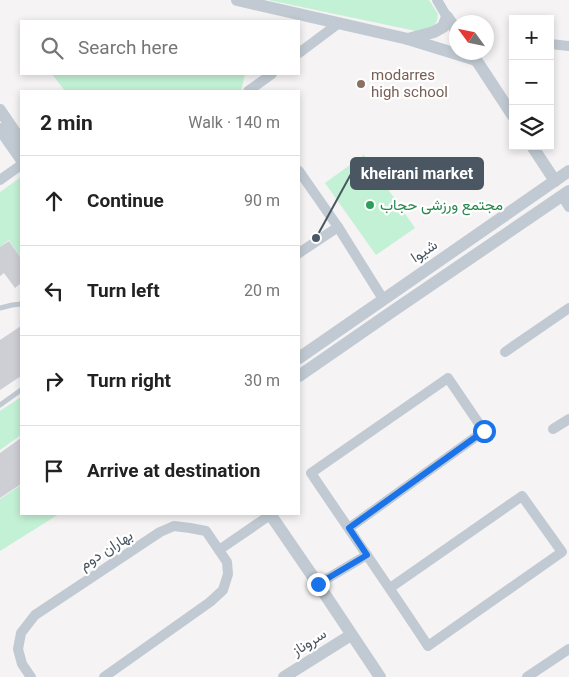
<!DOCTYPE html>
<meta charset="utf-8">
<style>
:root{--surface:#fff;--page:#f6f6f6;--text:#222;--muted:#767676;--line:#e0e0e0}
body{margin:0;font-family:Roboto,Vazirmatn,sans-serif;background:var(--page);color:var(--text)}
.controls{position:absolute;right:15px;top:15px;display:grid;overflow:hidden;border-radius:0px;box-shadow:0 2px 8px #0003}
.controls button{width:45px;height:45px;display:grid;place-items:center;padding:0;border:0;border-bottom:1px solid var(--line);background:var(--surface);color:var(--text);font:25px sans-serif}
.compass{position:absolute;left:449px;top:15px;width:45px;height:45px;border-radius:50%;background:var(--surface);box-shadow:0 2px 8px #0003;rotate:303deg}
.stop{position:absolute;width:15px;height:15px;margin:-11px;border:4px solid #1a73e8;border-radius:50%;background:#fff}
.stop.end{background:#1a73e8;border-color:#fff;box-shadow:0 1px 5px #0008}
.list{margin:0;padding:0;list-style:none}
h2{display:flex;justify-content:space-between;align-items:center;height:65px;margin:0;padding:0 20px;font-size:21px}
h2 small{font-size:16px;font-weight:400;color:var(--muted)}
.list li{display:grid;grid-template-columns:32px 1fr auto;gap:15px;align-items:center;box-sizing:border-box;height:90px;padding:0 20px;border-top:1px solid var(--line)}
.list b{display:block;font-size:19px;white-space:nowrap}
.list em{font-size:16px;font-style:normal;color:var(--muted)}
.icon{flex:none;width:28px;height:28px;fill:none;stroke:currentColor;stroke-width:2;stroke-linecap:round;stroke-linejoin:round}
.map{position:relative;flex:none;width:569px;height:677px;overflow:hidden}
.search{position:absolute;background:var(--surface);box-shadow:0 2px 8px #0003;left:20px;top:20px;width:280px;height:55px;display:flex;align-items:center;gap:12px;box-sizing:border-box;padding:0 18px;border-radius:0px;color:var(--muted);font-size:19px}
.panel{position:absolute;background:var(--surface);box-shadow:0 2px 8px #0003;left:20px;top:90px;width:280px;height:425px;border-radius:0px}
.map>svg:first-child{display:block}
</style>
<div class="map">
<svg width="569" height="677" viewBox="0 0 569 677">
<rect width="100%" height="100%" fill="#f5f3f3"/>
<g fill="#c3f1d5">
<path d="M268,0H429L438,14L437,21L433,27L416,31Z"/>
<path d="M52,74H245L241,91H65Z"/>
<path d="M364,155L415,228L376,255L325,183Z"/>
<path d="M21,177V256L20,257L9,240L0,247V192Z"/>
<path d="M21,397V435L0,450V411Z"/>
<path d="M21,485V514H59L0,551V499Z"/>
</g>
<g fill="#cdcfd5">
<path d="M9,241L20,257L21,256V283L15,288L4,273L0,276V247Z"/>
<path d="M21,326V376L0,390V340Z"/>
<path d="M21,438V484L0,498V453Z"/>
</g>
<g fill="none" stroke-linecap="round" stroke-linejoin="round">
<g stroke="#c1cad2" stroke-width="5">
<path d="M0,308L12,305L21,304"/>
<path d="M0,405L21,390"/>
</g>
<g stroke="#c1cad2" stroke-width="10">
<path d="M437,0L447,17"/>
<path d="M550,44L569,46"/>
<path d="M299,53L339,23"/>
<path d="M248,91L272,74"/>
<path d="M299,171L338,227L383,299"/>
<path d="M0,180L21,165"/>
<path d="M562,196L569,207"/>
<path d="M299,253L338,227"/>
<path d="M505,352L569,308"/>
<path d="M553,429L569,419"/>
<path d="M349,528L484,431L448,378L311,473C350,531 390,588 428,646L562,552L522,496L390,588"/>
<path d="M219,550L270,515"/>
<path d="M318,584L367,555"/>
<path d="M31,677L22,664L18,649L21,633L35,615L160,532L174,526L190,528L206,531L227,562L228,574L223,590L210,602L104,677"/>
<path d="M527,677L569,649"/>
</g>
<g stroke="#c1cad2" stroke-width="12">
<path d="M237,0L408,39L476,60"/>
<path d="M447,17L456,30"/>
<path d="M408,39L434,32L443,27L447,17"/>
<path d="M471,52L513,116"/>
<path d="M0,110L21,141"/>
<path d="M0,129L21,159"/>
<path d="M532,146L555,181"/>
<path d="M299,358L569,171"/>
<path d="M299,376L390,313L569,191"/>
<path d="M270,514L318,584L380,677"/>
<path d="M284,677L351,635"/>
</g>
</g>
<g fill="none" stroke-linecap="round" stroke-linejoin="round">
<path stroke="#1a73e8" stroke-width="6" d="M318,584L367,555L349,528L484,431"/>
</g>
<circle fill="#8d6e63" stroke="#fff" stroke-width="2" cx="361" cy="84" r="5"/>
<circle fill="#2e9e5b" stroke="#fff" stroke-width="2" cx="370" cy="205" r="5"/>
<g text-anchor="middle" stroke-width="4.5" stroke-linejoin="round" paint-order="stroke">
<g font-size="15" fill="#785e54" stroke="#fff" text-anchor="start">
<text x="371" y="80">modarres<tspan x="371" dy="17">high school</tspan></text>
</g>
<g font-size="15" fill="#27864d" stroke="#fff" text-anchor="start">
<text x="380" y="210">مجتمع ورزشی حجاب</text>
</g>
<g font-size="15" fill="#4a5661" stroke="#fff">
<text transform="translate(424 251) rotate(-34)" y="5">شیوا</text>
<text transform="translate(106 550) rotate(-33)" y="5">بهاران دوم</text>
<text transform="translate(309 642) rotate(-32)" y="5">سروناز</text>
</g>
</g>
<path fill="none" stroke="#4a5661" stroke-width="2" d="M316 238L351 174"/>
<circle fill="#4a5661" stroke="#fff" stroke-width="2" cx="316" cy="238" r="5"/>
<rect fill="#4a5661" stroke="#4a5661" stroke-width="2" x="351" y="158" width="132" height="31" rx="5"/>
<g font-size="16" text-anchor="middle" font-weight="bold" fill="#fff">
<text x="417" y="179">kheirani market</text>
</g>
</svg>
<div class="controls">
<button>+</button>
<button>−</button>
<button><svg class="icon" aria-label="layers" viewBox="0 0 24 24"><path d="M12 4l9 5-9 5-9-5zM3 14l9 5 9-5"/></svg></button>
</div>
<svg class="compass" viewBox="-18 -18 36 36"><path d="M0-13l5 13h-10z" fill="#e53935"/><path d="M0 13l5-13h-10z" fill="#767676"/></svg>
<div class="stop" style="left:484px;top:431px"></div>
<div class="stop end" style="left:318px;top:584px"></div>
<div class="search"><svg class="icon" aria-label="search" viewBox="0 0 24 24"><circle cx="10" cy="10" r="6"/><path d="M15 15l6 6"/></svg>Search here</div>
<section class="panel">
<h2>2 min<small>Walk · 140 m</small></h2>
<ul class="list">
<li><svg class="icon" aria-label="ahead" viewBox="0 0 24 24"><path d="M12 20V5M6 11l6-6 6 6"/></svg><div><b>Continue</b></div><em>90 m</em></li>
<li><svg class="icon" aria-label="left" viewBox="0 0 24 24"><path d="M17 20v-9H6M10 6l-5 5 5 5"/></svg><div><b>Turn left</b></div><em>20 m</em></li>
<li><svg class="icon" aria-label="right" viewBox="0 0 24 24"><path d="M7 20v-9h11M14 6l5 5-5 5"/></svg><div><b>Turn right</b></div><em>30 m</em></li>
<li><svg class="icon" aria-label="arrive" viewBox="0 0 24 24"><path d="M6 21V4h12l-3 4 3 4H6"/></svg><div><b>Arrive at destination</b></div></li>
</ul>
</section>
</div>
